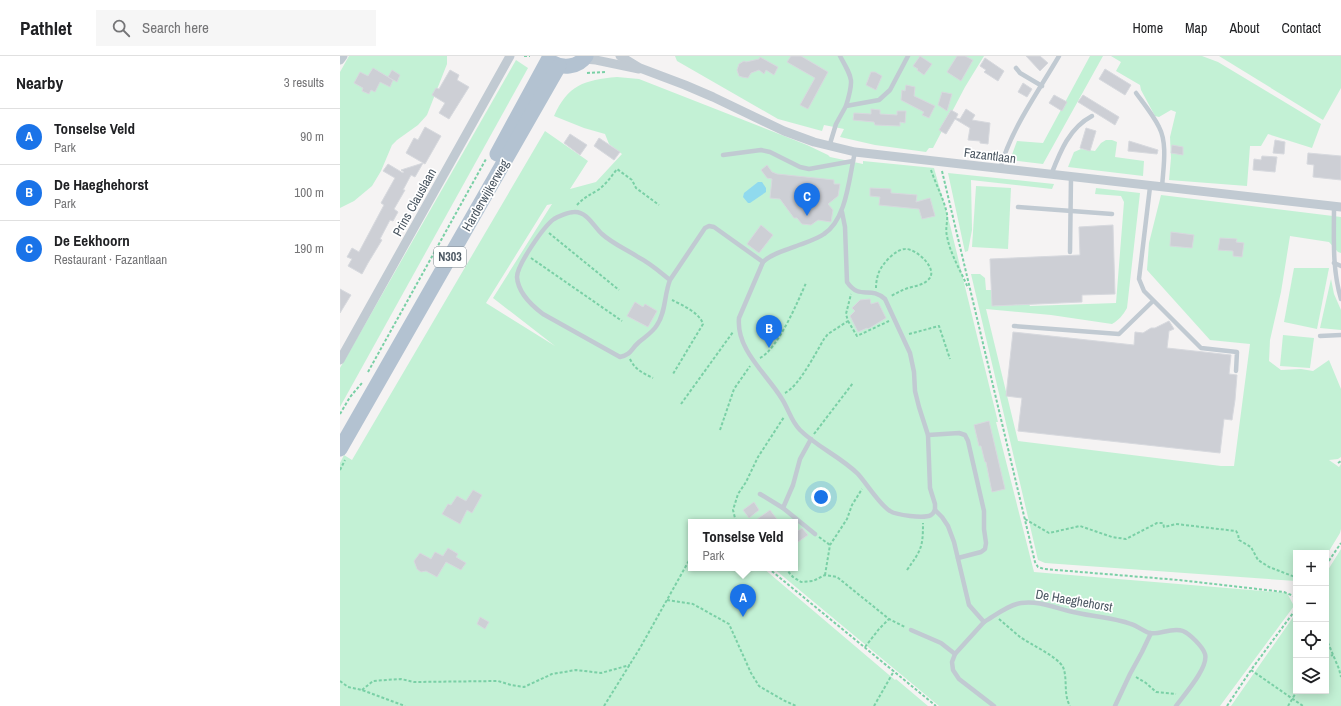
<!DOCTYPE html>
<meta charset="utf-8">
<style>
:root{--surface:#fff;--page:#f6f6f6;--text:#202124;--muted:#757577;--line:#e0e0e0;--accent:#1a73e8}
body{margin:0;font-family:"Archivo Narrow",sans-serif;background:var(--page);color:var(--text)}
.controls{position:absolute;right:12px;bottom:12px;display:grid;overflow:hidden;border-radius:0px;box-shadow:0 2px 10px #0003}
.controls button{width:36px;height:36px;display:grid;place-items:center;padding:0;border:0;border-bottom:1px solid var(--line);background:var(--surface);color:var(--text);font:20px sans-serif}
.you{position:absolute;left:481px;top:441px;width:14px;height:14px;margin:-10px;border:3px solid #fff;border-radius:50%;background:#1a73e8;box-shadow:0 0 0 6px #1a73e833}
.badge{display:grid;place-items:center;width:26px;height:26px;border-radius:50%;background:var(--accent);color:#fff;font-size:13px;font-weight:700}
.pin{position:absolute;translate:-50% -33px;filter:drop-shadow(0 1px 2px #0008)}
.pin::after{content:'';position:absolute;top:21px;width:14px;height:12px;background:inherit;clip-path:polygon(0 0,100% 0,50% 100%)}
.popup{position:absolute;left:348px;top:463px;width:110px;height:52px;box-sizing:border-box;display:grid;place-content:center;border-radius:0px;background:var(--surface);filter:drop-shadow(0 1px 3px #0005);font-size:13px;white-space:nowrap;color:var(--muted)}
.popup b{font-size:15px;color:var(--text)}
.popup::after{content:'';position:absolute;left:50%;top:100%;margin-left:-8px;border:8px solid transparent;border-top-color:var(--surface)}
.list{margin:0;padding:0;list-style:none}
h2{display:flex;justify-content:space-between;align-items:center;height:52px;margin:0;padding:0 16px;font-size:17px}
h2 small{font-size:13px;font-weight:400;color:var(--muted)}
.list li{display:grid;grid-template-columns:26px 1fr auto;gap:12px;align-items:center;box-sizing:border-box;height:56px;padding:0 16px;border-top:1px solid var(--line)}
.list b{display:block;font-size:15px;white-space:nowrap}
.list p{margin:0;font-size:13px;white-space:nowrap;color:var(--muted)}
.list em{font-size:13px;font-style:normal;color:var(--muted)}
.icon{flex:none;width:22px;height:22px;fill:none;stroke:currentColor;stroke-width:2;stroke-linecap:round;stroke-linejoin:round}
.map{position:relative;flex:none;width:1001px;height:650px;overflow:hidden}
header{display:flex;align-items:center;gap:24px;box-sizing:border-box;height:56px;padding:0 20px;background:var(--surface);border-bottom:1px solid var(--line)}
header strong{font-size:19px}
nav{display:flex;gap:22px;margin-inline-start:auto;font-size:14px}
.search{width:280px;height:36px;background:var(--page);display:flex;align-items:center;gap:10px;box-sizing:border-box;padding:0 14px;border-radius:0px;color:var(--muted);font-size:15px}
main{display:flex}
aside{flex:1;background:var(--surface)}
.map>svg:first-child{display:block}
</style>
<header>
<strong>Pathlet</strong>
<div class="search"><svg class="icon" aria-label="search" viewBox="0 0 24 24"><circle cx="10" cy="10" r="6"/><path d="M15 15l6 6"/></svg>Search here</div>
<nav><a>Home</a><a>Map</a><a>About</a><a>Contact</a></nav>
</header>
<main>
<aside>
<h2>Nearby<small>3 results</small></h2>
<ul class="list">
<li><span class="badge">A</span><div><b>Tonselse Veld</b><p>Park</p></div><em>90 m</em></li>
<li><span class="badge">B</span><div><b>De Haeghehorst</b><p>Park</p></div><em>100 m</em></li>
<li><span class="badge">C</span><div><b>De Eekhoorn</b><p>Restaurant · Fazantlaan</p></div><em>190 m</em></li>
</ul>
</aside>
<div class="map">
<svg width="1001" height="650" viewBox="0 0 1001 650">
<rect width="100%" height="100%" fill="#f5f3f3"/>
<g fill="#c3f1d5" fill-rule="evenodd">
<path d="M9,0H107V8L87,59L78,69L57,84L52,89L41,115L32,130L14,145L0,152V16Z"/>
<path d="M335,0H644L625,31L593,92H589L586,96L535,89L500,81L504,73L484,69L482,75L438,63L337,5Z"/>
<path d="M750,0H763L703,108L670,104L677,85L703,87Z"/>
<path d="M771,0H862L878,6L981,68L972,92L928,78L921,90H910L907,130L829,124L831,102L830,81L836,56L831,54L819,61L815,60L801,34L800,29L776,15L781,6Z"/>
<path d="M879,0H1001V32L983,64Z"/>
<path d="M176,4L188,12L0,351V312Z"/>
<path d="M277,21L299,23L467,89L488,99L490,101L523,108V105L594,112L610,169L658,366H656L694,516L947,537L954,550L880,650H599L433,512H455V466H351V512H423L555,624L556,623L588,650H0V407L4,399L12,404L205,75L248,105L230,133L256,126L282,98L269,88L265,78L244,72L214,60C228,29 244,24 277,21ZM212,148L153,242L215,290L146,247L207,149Z"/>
<path d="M766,84H772L777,86L775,101L804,105L803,120L728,111L734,96L741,93L755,95L761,87Z"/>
<path d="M608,117L714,128L712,133L631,124L632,174L628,195L625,196Z"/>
<path d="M636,130L671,132L668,193L632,191Z"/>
<path d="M756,132L800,137L787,252C783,259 779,264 772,268L711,259L646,253L678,385L881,410H894L910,288L870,284L807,214L809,187L821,139L1001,161V197L998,196L989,186L950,180L941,236L930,284L929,305L941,314L961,313L973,315L989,304L1001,333V401L998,403L989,404L999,411L1001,408V473L1000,477L986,500V497H956V525L705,507L698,504L631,218H640L645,222L646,234H653L654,250L689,248L690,250L776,247L784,146L781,140L755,138Z"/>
<path d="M954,212H989L977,273L944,266Z"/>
<path d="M991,223L994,238L1001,254V274L980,272Z"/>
<path d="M943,279L974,282L970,312L940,310Z"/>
<path d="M1001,493V650H891L956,557V635H986V517Z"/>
</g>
<path fill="#90daee" d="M418,126H422L426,132V136L410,147H408L403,141L404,137Z"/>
<g fill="#cdcfd5" stroke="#d7d9de">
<path d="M451,0H461L488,16L468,53L460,49L475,22L447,6Z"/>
<path d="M580,0L592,8L584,19L577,14L578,13L573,10Z"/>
<path d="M617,0H625L633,4L621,25L607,16Z"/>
<path d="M686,0H700L708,7L700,15Z"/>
<path d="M420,1L438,11L434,19L426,14L424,18L419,14L411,17L408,22L402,21L399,20L397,14L399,8L404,5L406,6L419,3Z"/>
<path d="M645,2L664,15L658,25L644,16L646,14L640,10Z"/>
<path d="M33,12L53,24L50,31L40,26L35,36L31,34L29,38L22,35L23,32L14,27L20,16L28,20Z"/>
<path d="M765,13L791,29L785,39L759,23Z"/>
<path d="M52,14L60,19L57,26L48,21Z"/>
<path d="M110,14L119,19L117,24L129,31L109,63L99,57L105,47L92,39L96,32L99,33Z"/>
<path d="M531,16H535L542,20L536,34L526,29Z"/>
<path d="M683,27L692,33L687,41L678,36Z"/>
<path d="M566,29L575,31L574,40L595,50L589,62L582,59L584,56L561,44L562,34L565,35Z"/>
<path d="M602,36L612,38L607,55L598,49Z"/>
<path d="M714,39L727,46L722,55L709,47Z"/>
<path d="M743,39L779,61L775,69L738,46Z"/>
<path d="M531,53L540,54V58L557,59V55H566L565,67L560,66V70L535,69L534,66L513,64L514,57L531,58Z"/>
<path d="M626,53L635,59L632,64L650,67L648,88L640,87V85L628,84L630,72L615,63L606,78L599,74L611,54L618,58L616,62L620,63Z"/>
<path d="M85,71L101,80L85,108L66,97L74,82L78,84Z"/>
<path d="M746,72L756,75L750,95L740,92Z"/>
<path d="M230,78L247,89L240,99L224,87Z"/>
<path d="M259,82L280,96L274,104L254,90Z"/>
<path d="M935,84L945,86L944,98L933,97Z"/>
<path d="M789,85L818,94L817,98L788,95Z"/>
<path d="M832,89L843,91V99L831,97Z"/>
<path d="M968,97L1001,100V124L973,121L974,109L967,108Z"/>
<path d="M922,100L937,101L935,116L913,114L914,103L921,104Z"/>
<path d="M83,107L75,121L71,119L63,134H65L54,153L58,156L53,165L50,164L40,183L42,184L28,207L22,218L8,210L12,203L7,201L12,192L19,196L44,149L41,147L55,122L43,115L48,108L63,117L64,116L61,114Z"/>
<path d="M427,109L432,116L437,118L494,124V128H500L498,140L488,148L493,154L491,166L478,164L471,169L462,168L457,162H454L440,143L430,142L432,123L427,122L421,114Z"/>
<path d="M530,132L551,133V137L577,139L576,146L590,142L595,160L582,163L579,153L539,149L540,141L530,140Z"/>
<path d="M421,169L433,179L419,197L407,188Z"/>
<path d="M773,169L775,238L742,239V246L652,250L650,203L740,199L739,171Z"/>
<path d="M831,176L854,179L852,192L830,190Z"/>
<path d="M880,182L897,183L896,186L904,187L902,201L893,200V195L878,194Z"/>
<path d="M0,233L11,239L0,257Z"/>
<path d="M530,243L531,248L538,246L546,262L528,273L527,272L518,276L510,260L515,255L512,252L520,244Z"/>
<path d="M295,246L303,251L305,248L317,255L308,271L287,260Z"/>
<path d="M829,265L834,273L829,275L827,292L891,299L889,318L897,319L895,344L892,364L884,363L880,397L678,375L682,342L666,340L673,276L794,289L795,276L803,277L811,272H815Z"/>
<path d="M649,365L665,433L652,436L646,406H645L641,390H639L634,369Z"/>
<path d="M133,434L142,439L132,457L127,454L120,468L102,458L108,448L111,449L117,440L126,445Z"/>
<path d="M414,446L419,454L409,462L403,454Z"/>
<path d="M430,454L439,466H413Z"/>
<path d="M462,472L468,479L455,488V477Z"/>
<path d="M108,492L118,498L116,501L126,507L121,514L106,506L97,521L86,515L81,516L77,513L74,505L80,497L91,503L95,496L103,500Z"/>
<path d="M140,561L149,566L145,573L137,568Z"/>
</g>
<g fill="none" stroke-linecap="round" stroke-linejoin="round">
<g stroke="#7ad0a6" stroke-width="2" stroke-dasharray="3 2" stroke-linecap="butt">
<path d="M184,0H190"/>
<path d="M247,17L265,16"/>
<path d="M591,114C596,129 604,143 607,158C608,165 605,173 607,180C610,198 621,215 628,232"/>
<path d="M602,115L695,506L698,511L704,513L839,524L944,536L956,541"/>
<path d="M237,149C243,142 250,139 258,134C266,128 271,121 277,113L292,124L296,132L319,149"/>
<path d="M209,177L279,234"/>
<path d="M191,202L282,265"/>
<path d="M536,232C536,227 537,221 539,216C542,208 556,193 565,193C576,192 600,214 588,224C583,229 575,230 568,232C562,234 557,237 551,240"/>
<path d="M332,244C342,249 360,257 363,268L333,318"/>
<path d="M508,265L517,280L549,265"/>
<path d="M569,278L599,270L610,303"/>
<path d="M420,302C438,293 458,245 466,227"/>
<path d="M290,303C295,314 303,317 313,322"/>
<path d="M28,316L146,103"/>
<path d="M445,337C459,330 475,298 484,283L488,278L508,265L506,258L511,238"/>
<path d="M341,348L393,276"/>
<path d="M0,358L10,341L22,327"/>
<path d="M380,374L394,333L410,310"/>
<path d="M474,378L513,327"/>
<path d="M998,407L1001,405"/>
<path d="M0,414L5,404"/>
<path d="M685,463L709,477L740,470L772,481L786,483L817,467H823L824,471L836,468L896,475L898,478L899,484L911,491L918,504L929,511L955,521L956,524"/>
<path d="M396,466L393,454L398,438L406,426L418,401L444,361"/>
<path d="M479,481L490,489"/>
<path d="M986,509L1001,487"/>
<path d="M428,512L596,650"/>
<path d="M445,512L453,521L461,526L473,525L485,519L497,521L549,563L565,571"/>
<path d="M567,514C581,494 583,492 583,467"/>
<path d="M485,519L490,489L507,463L512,449L522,433"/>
<path d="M327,544L353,548L389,568L411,617L419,630L445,645L456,650"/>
<path d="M659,563C666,569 673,575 680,581C690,588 718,601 723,611C728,623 723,638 730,650"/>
<path d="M986,582L999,613L1001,621"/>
<path d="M525,591L539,573L549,563"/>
<path d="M986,601L993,599"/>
<path d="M911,614L963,650"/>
<path d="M796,621L806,627L816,636L836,638"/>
<path d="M0,625L8,631L22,634L65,650"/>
<path d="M22,634L33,625L46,624L61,623L74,626L158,625L171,629L184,631L212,618L236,614L261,617L290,609"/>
<path d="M264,650L300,592L351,501"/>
<path d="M534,650L554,615"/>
<path d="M887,650L911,614L956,553"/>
<path d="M948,650L957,635"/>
</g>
<g stroke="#c1cad2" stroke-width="4.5">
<path d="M500,0C513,23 514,24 506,50"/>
<path d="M676,12L680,17L702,30"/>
<path d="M796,37C804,48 813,59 819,71C828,88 823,113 822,132"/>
<path d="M489,91L496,68L506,50L539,44L550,34L568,0"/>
<path d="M383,99L421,94L430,96L460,111L469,113L513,105"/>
<path d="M660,113C671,73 698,36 719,0"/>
<path d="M711,119C720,96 729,72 752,60"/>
<path d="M810,131L799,223L804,235L861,292L897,296L896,315"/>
<path d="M678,151L772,158"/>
<path d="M994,151C994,182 992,213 1001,243"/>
<path d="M730,196L731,121"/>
<path d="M423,206C432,197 447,194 459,189C467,186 477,183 484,178C507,163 509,121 515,96"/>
<path d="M994,207L1001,210"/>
<path d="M330,224C320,216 310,207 298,201C286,193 273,188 262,178C254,171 247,155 234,156C229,156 219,160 214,163C204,170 177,209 177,221C178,237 191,249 203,258L280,301C292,298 290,294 299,286C305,281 313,276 317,269C326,256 324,239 330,224L365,172L369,170L374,171L423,206L399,262C396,294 427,318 442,343C449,354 451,365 460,374C477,391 501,401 518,418C527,428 540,449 550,455C556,459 584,463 591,459C593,458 594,456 595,454V448L590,432L588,379L579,351L575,335L574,316L570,297L545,243C530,229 520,245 507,226L505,171L502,156"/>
<path d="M674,270L779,278L813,245"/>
<path d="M980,280L1001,279"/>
<path d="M588,379L619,377L625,379L628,385L644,455V473L646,487L645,493L641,496L618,502"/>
<path d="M471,383L460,403L453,429L443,452L475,478"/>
<path d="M420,438L443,452"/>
<path d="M595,454L602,461L608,470L614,486L629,549L644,566C656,559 668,549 681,547C701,544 719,554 738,557C756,561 774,562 791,568C798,570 804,576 810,577C819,579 832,571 843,575C850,578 863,591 865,598C869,611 844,639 836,650"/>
<path d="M644,566L615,598L612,606L613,614L619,623L654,650"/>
<path d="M571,574L601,587L615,598"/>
<path d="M775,650L790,618L802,596L811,577"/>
</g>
<g stroke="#c1cad2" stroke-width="9">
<path d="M280,0L300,12L345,29L373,41L444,75L474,86L515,96L1001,151"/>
<path d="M244,3L256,4L299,13"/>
<path d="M0,4L3,0"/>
<path d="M0,304L170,0"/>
</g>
<g stroke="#b3c2d1" stroke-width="15">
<path d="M210,5C221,13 238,12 246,0"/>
<path d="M157,98L208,4"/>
<path d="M0,393L219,10"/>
</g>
</g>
<g text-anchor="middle" stroke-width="3.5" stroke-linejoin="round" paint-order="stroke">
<rect fill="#fff" stroke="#808990" stroke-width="1" x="94" y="191" width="32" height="20" rx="3"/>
<g font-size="12" font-weight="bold" fill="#4a5661">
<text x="110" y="205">N303</text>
</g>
<g font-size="13" fill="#4a5661" stroke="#fff">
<text transform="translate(650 99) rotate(7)" y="5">Fazantlaan</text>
<text transform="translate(145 139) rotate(-60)" y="5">Harderwijkerweg</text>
<text transform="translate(74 146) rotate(-61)" y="5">Prins Clauslaan</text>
<text transform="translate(734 544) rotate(10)" y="5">De Haeghehorst</text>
</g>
</g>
</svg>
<div class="controls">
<button>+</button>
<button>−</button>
<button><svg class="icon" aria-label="locate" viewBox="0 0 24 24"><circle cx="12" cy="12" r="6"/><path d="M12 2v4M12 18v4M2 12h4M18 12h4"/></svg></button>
<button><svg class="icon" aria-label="layers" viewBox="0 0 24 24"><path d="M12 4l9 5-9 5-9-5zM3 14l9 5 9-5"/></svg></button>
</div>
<div class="you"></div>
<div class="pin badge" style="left:403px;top:561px">A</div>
<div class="popup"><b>Tonselse Veld</b>Park</div>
<div class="pin badge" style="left:429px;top:292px">B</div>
<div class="pin badge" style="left:467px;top:160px">C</div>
</div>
</main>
